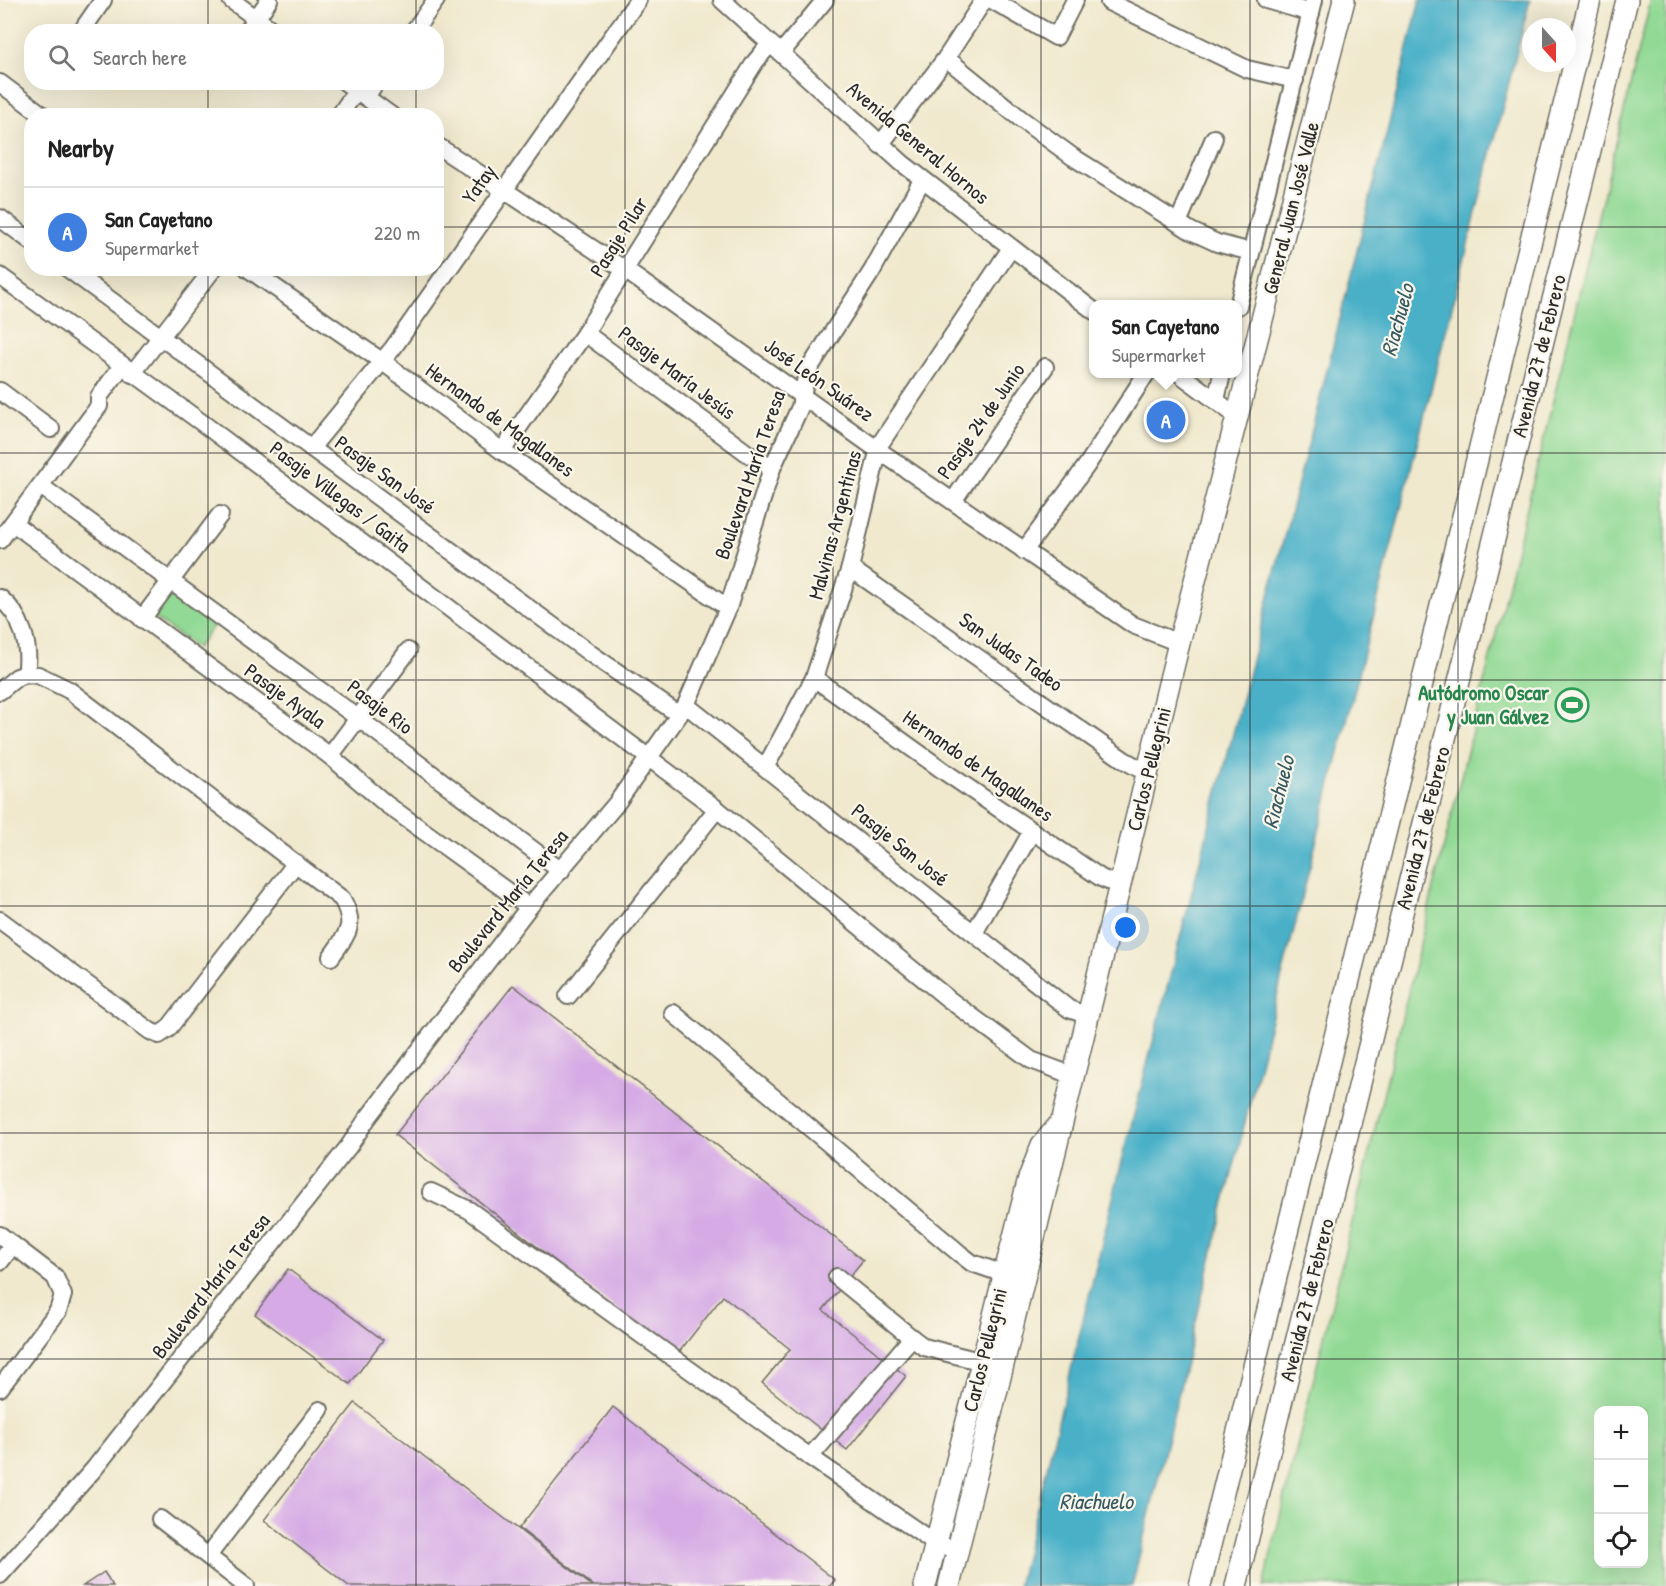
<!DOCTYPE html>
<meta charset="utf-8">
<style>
:root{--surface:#fff;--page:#f6f6f6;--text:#222;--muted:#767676;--line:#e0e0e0;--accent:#d93025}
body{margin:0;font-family:"Patrick Hand",sans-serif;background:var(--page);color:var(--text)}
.controls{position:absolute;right:18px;bottom:18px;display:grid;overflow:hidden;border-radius:12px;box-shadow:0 6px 24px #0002}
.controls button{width:54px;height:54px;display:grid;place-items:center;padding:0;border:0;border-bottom:2px solid var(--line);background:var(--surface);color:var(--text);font:30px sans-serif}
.compass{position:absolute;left:1522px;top:18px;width:54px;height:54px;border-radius:50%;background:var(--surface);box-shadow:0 6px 24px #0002;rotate:159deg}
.you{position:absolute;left:1126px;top:928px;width:21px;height:21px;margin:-15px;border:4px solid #fff;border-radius:50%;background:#1a73e8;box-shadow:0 0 0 9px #1a73e833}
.badge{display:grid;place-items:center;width:39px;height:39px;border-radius:50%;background:var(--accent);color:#fff;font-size:20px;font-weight:700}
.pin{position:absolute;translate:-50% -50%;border:3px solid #fff;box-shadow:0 2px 6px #0006}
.popup{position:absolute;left:1089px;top:300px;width:153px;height:78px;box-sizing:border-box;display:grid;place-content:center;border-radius:12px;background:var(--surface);filter:drop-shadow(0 2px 4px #0005);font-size:20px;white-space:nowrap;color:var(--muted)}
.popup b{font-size:22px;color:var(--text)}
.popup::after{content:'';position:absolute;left:50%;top:100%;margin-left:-12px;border:12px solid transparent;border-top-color:var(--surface)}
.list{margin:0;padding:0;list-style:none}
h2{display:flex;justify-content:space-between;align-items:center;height:78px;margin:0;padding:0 24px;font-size:26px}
h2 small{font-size:20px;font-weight:400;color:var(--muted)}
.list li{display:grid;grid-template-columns:39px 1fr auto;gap:18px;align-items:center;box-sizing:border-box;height:90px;padding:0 24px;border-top:2px solid var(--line)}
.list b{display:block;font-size:22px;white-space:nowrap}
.list p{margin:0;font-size:20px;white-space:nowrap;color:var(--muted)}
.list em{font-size:20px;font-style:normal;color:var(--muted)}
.icon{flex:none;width:33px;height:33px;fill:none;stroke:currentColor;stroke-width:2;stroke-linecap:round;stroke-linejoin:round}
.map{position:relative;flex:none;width:1666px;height:1586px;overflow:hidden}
.search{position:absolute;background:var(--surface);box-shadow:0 6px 24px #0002;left:24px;top:24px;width:420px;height:66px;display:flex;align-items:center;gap:15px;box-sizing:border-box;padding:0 21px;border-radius:24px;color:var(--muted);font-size:22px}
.panel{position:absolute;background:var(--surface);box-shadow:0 6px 24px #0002;left:24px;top:108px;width:420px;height:168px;border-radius:24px}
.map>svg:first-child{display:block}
</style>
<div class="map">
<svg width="1666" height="1586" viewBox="0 0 1666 1586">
<rect width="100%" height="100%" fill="#fbf7ec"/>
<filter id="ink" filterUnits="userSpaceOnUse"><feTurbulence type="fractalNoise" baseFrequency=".0167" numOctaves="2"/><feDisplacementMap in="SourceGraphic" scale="12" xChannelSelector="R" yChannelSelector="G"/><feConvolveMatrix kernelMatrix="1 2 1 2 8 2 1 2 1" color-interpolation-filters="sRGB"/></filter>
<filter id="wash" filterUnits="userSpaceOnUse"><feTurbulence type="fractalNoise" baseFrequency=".008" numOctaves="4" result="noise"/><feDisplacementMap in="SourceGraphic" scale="24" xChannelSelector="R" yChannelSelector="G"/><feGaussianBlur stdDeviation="1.35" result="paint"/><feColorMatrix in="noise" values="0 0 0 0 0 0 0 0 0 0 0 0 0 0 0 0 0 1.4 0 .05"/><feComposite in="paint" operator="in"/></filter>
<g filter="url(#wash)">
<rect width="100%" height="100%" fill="#f0e9ce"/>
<g fill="#91d994" stroke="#5e8260" stroke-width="1.5" fill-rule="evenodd">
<path d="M1651,0H1666V1586H1263ZM1598,1410H1644V1564H1598Z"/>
<path d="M173,589L217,621L197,648L153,617Z"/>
</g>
<path fill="#49b0c8" stroke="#3a6e7a" stroke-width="1.5" d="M1420,0H1530L1227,1193L1132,1586H1018L1121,1165L1314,422Z"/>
<g id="blocks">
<g fill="#d5aae5">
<path d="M1167,406L1179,413L1165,435L1154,427Z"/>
<path d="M513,985L863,1260L823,1310L906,1376L847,1450L762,1383L790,1349L723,1296L676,1356L395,1135Z"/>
<path d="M288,1269L383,1340L350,1384L255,1314Z"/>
<path d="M355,1403L592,1586H349L264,1520Z"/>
<path d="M613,1407L835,1580L830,1586H594L519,1528Z"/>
<path d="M104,1572L113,1586H83Z"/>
</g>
</g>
</g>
<g filter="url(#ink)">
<use href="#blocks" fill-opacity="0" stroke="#706e64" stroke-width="1.5"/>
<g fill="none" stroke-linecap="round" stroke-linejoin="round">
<g stroke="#706e64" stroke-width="20">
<g id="minor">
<path d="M231,0L275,32"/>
<path d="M722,0L902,163L1094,311"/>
<path d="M992,0L1056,37L1075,0"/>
<path d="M1266,0L1311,13"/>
<path d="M1109,2L1247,69L1295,80"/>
<path d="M85,26L103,0"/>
<path d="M247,32L269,0"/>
<path d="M413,32L436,0"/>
<path d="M781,53L825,0"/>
<path d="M946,58L1021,119L1073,157L1191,231L1217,243L1251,252"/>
<path d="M345,82L392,116"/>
<path d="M0,83L44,116"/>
<path d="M366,97L376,82"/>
<path d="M339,116L356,91"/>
<path d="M436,145L625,270L878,450L1133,625L1179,643"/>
<path d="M880,145L946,58L984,0"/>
<path d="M0,218L32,242"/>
<path d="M1178,223L1214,138"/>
<path d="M67,268L591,654L678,714"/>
<path d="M247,268L383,362L502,451L728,608"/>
<path d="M0,276L201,422L717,809L947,998L1031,1060L1074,1076"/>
<path d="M1238,306L1314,0"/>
<path d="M585,333L747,453L772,468"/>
<path d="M132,374L214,268"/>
<path d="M1180,374L1238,417"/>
<path d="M0,391L51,429"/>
<path d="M1216,400L1222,374"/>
<path d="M311,448L393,348L638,0"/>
<path d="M502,451L585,333L755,62L770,44"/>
<path d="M42,487L358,718L561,871"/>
<path d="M953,501L1045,367"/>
<path d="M13,523L330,756L386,804L529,907"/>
<path d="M0,540L99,406V397L122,366"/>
<path d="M1024,551L1087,465L1146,374"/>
<path d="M850,568L1124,760L1147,773"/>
<path d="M0,598C22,615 31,647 26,674L38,675L69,690L342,899C357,926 347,934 331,957"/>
<path d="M142,619L220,515"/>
<path d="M814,678L948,774L1101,878L1120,886"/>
<path d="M0,691L17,677L26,674"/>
<path d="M686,705L1069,1009L1089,1016"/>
<path d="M330,756L408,651"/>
<path d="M766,766L814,678L850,568L880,444L1011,248"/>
<path d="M0,920L150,1031L159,1035L168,1029L296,863"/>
<path d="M974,933L1032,831"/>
<path d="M568,996L717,809"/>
<path d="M673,1013L959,1253L972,1263L1004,1274"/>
<path d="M431,1192L469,1210L810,1457L936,1544L958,1550"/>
<path d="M0,1235L55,1277L63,1295L58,1311L0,1388"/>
<path d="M0,1262L13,1245"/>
<path d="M912,1338L924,1347L991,1364"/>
<path d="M810,1457L912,1338L837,1277"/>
<path d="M160,1519L246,1586"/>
<path d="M208,1556L320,1410"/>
<path d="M0,1575L94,1469L349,1146L367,1119L529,907L616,804L686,705L728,608L772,468L800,407L807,372L872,271L922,180"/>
</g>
</g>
<g stroke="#706e64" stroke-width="24">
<g id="major">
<path d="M925,1586L1029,1178L1042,1145L1059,1125"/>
<path d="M949,1586L1179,643L1344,0"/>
<path d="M1200,1586L1590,0"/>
<path d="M1236,1586L1627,0"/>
</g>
</g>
<use href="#minor" stroke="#fff" stroke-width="16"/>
<use href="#major" stroke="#fff" stroke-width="21"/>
</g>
</g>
<path fill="none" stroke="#2b2b2b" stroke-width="1.5" stroke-opacity="0.55" d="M208,0V32M416,0V32M625,0V1586M833,0V1586M1041,0V1586M1250,0V1586M1458,0V1586M208,82V116M416,82V116M0,227H32M436,227H1666M208,268V1586M416,268V1586M0,453H1666M0,680H1666M0,906H1666M0,1133H1666M0,1359H1666"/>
<defs>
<g id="stadium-ring" transform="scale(1.725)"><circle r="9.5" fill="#fbf7ec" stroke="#2e9e5b" stroke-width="1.5"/><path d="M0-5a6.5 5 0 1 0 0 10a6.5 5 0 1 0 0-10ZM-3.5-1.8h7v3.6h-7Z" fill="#2e9e5b"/></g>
</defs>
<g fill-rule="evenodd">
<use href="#stadium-ring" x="1572" y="705"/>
</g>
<g text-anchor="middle" stroke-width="4.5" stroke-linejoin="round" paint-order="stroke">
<g font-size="21" fill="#2b2b2b" stroke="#fbf7ec">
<text transform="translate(918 143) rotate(40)" y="7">Avenida General Hornos</text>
<text transform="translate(479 184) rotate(-55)" y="7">Yatay</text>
<text transform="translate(1291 208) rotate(-76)" y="7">General Juan José Valle</text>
<text transform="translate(619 237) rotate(-58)" y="7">Pasaje Pilar</text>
<text transform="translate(1539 356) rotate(-76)" y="7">Avenida 27 de Febrero</text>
<text transform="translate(677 373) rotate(37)" y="7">Pasaje María Jesús</text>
<text transform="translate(819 380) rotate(35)" y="7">José León Suárez</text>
<text transform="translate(500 420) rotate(36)" y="7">Hernando de Magallanes</text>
<text transform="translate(981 421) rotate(-55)" y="7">Pasaje 24 de Junio</text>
<text transform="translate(385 475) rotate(36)" y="7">Pasaje San José</text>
<text transform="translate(750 475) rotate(-71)" y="7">Boulevard María Teresa</text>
<text transform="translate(340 497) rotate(37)" y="7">Pasaje Villegas / Gaita</text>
<text transform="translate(835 525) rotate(-75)" y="7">Malvinas Argentinas</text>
<text transform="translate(1011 652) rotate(35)" y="7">San Judas Tadeo</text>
<text transform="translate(285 696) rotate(36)" y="7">Pasaje Ayala</text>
<text transform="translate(380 707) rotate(37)" y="7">Pasaje Rio</text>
<text transform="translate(978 766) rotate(35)" y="7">Hernando de Magallanes</text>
<text transform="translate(1149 769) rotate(-76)" y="7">Carlos Pellegrini</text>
<text transform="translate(1423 828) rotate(-76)" y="7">Avenida 27 de Febrero</text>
<text transform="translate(900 845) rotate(39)" y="7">Pasaje San José</text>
<text transform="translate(508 901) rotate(-51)" y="7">Boulevard María Teresa</text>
<text transform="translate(211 1286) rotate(-52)" y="7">Boulevard María Teresa</text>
<text transform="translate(1307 1300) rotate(-76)" y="7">Avenida 27 de Febrero</text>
<text transform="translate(985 1350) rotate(-76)" y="7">Carlos Pellegrini</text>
</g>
<g font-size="21" font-weight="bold" fill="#27864d" stroke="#fbf7ec" text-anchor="end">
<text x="1549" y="700">Autódromo Oscar<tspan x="1549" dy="24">y Juan Gálvez</tspan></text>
</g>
<g font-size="22" font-style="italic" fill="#365a62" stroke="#fbf7ec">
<text transform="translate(1397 320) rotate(-75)" y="8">Riachuelo</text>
<text transform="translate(1278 792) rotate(-76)" y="8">Riachuelo</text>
<text x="1096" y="1509">Riachuelo</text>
</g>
</g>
</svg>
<div class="controls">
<button>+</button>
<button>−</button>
<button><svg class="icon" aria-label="locate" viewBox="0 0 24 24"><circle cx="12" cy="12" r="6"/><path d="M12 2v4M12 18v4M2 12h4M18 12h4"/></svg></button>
</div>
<svg class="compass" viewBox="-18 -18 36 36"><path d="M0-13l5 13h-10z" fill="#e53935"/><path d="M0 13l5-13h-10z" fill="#767676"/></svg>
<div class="you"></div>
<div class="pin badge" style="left:1166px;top:420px;background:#3f7fe0">A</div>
<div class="popup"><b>San Cayetano</b>Supermarket</div>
<div class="search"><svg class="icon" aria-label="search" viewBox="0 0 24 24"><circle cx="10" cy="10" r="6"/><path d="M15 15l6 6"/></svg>Search here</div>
<section class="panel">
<h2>Nearby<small></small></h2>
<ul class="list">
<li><span class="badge" style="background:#3f7fe0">A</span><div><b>San Cayetano</b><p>Supermarket</p></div><em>220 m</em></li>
</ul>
</section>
</div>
